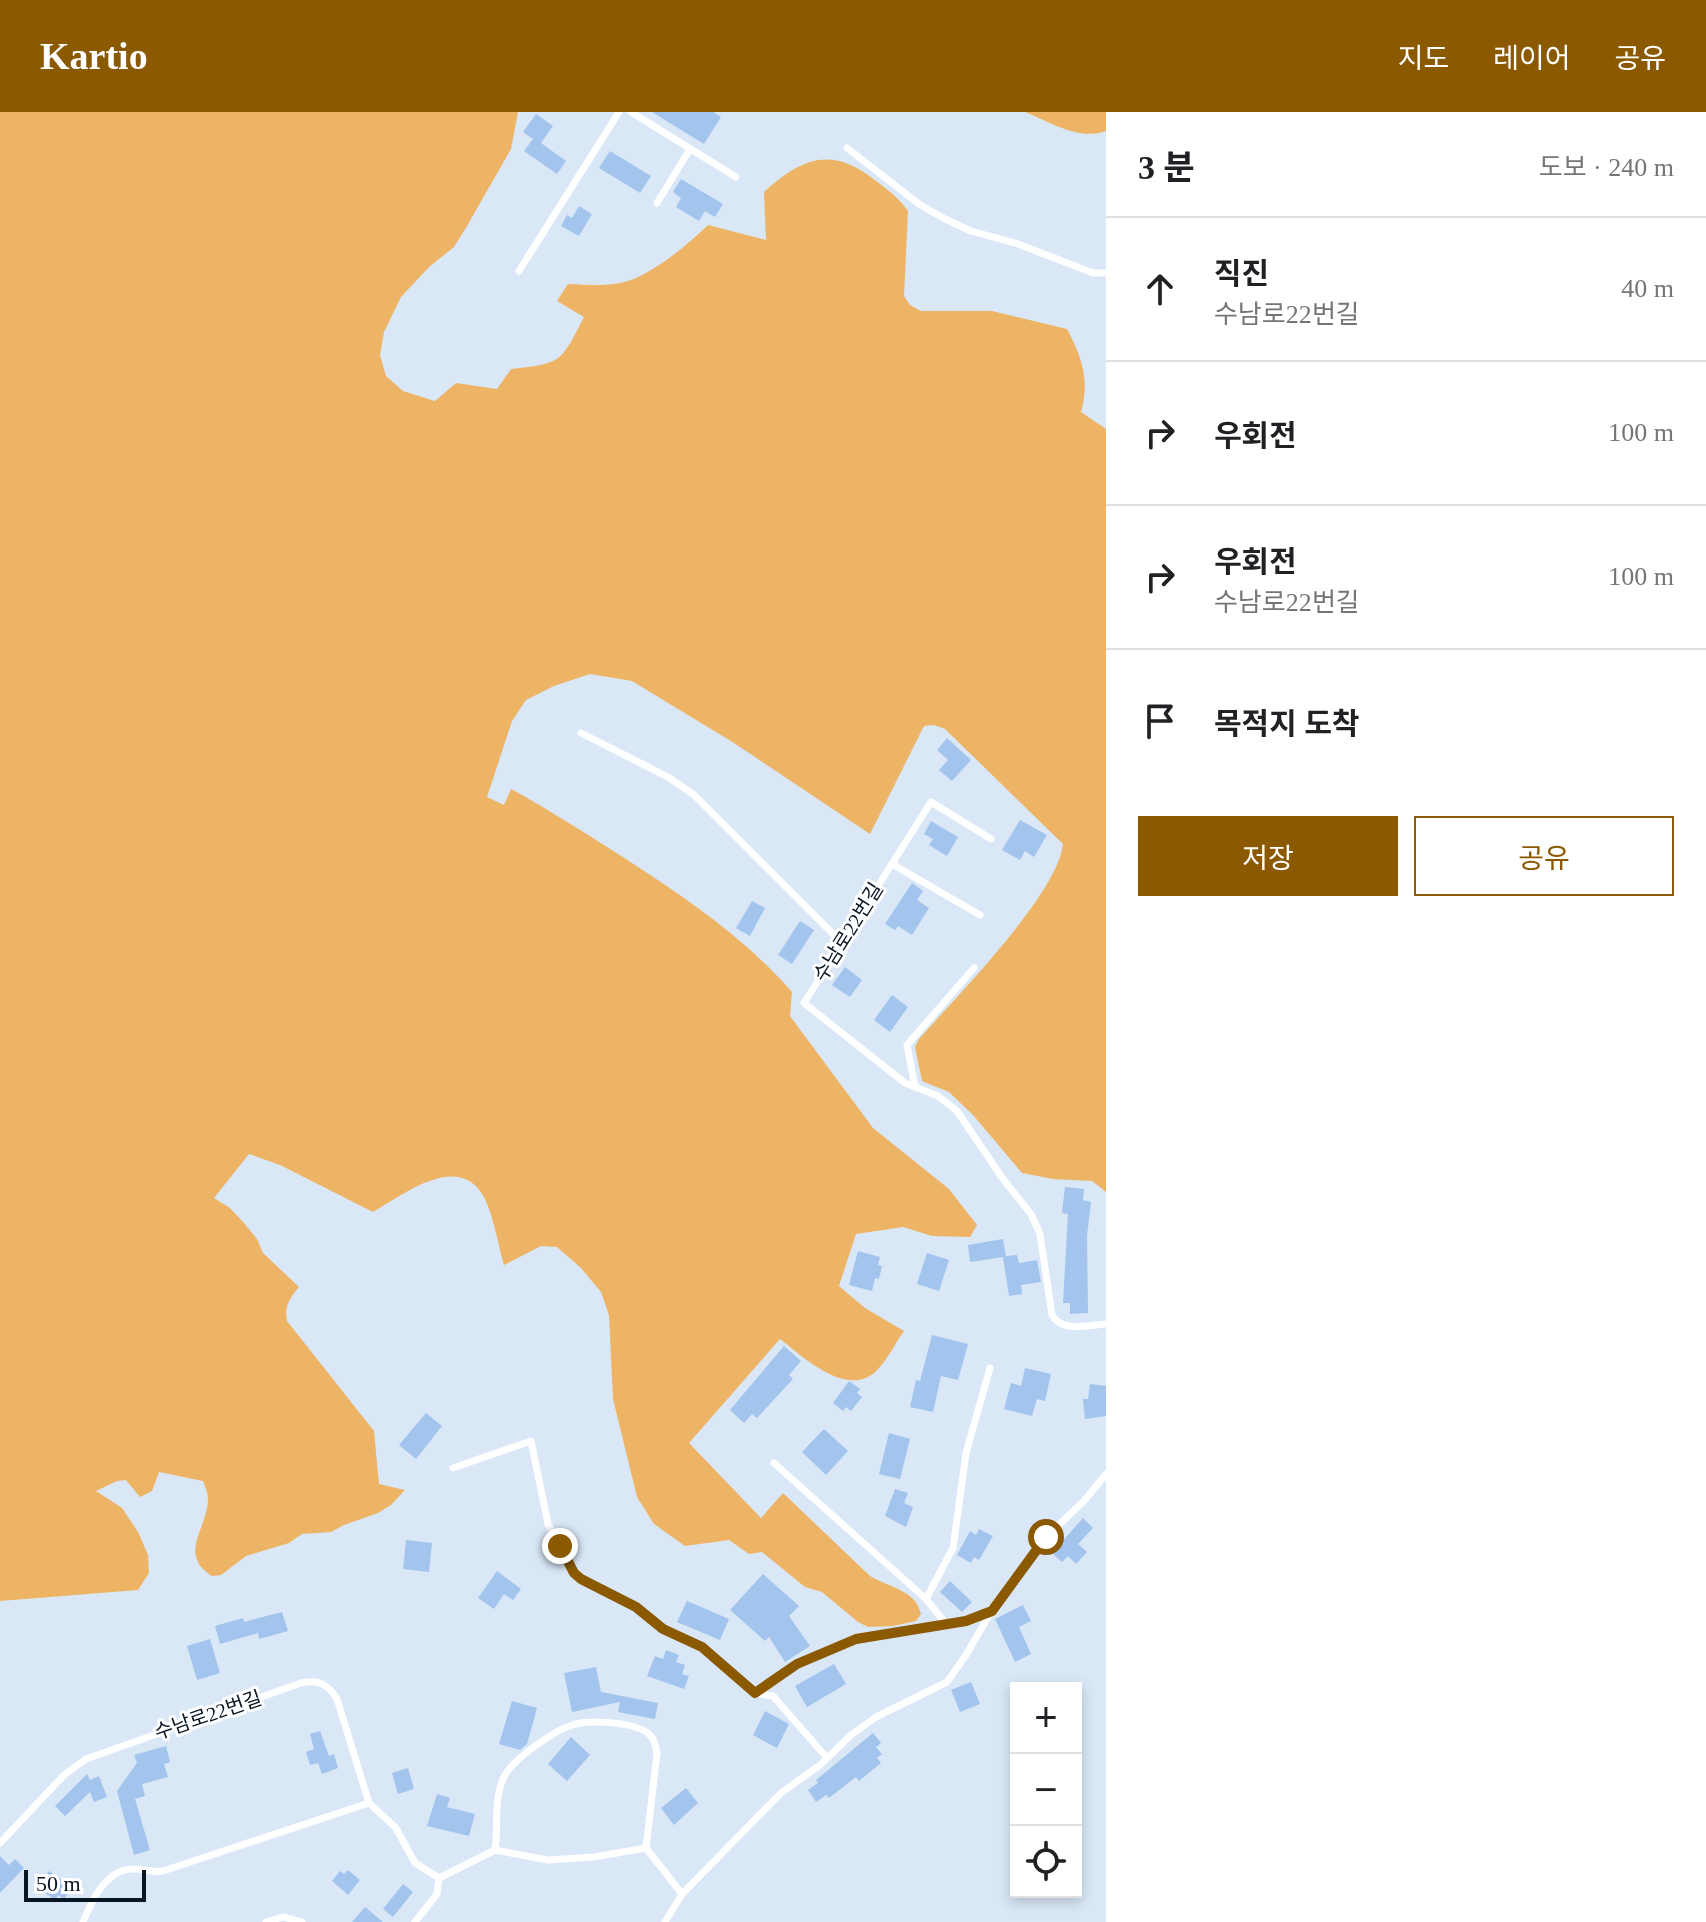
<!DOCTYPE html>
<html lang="ko">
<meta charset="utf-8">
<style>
:root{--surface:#fff;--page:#f2f2f2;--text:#202124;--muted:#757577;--line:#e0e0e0;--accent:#8a5900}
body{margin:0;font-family:"Times New Roman","Noto Sans KR",serif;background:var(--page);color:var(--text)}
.controls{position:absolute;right:24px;bottom:24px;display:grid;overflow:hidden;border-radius:0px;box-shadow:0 4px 12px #0003}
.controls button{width:72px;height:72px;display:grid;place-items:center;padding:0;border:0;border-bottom:2px solid var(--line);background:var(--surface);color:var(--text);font:40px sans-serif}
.scale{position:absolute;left:24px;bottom:20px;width:122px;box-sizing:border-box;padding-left:8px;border:4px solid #081523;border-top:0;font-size:22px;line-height:28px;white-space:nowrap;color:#081523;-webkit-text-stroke:6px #fff;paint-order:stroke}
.stop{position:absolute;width:24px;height:24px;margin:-18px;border:6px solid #8a5900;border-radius:50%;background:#fff}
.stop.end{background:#8a5900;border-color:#fff;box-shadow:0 2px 8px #0008}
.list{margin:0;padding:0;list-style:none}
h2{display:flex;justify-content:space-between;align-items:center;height:104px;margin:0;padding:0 32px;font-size:34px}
h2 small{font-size:26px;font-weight:400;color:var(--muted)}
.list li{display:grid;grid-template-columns:52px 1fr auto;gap:24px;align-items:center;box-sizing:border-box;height:144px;padding:0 32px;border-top:2px solid var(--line)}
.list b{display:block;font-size:30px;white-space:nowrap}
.list p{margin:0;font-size:26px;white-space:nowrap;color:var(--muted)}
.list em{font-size:26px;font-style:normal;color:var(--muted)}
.actions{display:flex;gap:16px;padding:24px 32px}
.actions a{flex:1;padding:18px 0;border:2px solid var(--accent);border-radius:0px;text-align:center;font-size:28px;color:var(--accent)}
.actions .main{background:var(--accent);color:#fff}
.icon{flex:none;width:44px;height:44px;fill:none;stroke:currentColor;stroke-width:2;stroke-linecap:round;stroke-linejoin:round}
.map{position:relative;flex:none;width:1106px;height:1810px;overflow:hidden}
header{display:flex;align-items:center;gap:48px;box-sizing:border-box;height:112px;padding:0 40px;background:var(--accent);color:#fff}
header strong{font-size:38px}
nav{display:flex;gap:44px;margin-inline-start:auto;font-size:28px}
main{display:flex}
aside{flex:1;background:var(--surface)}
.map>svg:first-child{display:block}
</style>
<header>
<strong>Kartio</strong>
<nav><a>지도</a><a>레이어</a><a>공유</a></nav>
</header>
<main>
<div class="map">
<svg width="1106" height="1810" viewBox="0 0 1106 1810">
<rect width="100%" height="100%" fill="#d9e7f7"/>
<g fill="#eeb465">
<path d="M0,0H518L511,37L467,114L454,135L429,155L401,185L384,220L380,243L386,264L403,279L435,289L456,271L497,277L511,257C563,251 560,251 584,205L557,189L568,172C588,173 612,175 631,168C659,157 687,133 708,113L766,128L764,80C803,45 832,34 876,69C888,78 899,86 908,99L904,184L910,193L921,199H992L1067,217C1082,245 1090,269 1081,300L1106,317V1080L1092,1069L1053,1067L1022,1061L973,1003L949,980L922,969L915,935L919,927C955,886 1058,782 1063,732L945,617L934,613L924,614L870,722L734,631L632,569L590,562L554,574L526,588L512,609L487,685L504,693L511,677C551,699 588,723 626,747C687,787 744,825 792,880L790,904L873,1016L949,1077L977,1113L970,1125L932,1124L903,1115L856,1122L839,1174L865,1196L904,1219C895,1231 886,1251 874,1261C845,1285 802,1244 780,1227L689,1331L761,1406L783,1381L870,1464C888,1475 916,1478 921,1502L916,1509L893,1514L868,1515L858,1510L822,1480L805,1475L762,1440L749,1442L729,1428L685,1434L654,1412L637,1385L613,1287L609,1203L601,1180L581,1156L557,1135L541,1134L504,1153C498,1133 493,1099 482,1082C456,1041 403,1083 373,1100L280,1053L249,1042L214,1086L230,1096L244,1111L257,1127L263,1141L299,1175C290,1186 284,1194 287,1209L374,1319L379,1372L405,1378L391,1393L378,1401L344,1413L331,1420L302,1422L289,1431L246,1444L221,1463L212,1464C177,1442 208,1416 208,1387C208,1381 205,1375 203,1369L159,1360L152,1379L140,1385L126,1368L117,1369L96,1379L122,1396L138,1420L148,1443L149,1461L138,1478L0,1489Z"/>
<path d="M1025,0H1106V19C1079,29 1050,10 1025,0Z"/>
</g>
<g fill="#a2c4ed">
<path d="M652,0H713L721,5L704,32Z"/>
<path d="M536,2L553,14L541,31L566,49L557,62L524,39L533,27L523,20Z"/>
<path d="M610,39L651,64L640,81L599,56Z"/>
<path d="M681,67L723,92L715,105L705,99L699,109L676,95L681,86L673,80Z"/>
<path d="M579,94L592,102L579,124L561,114L567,103L572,106Z"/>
<path d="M947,626L971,648L952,669L939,658L948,648L937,638Z"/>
<path d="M1020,708L1047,723L1034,745L1025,739L1020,748L1002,738Z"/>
<path d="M931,709L958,725L947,744L929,733L933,727L924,722Z"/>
<path d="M912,771L923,779L917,788L929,796L912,823L898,814L895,818L885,812Z"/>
<path d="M752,789L765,796L750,824L736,816Z"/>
<path d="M800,809L814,818L792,852L778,843Z"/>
<path d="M845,855L862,868L850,885L832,873Z"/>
<path d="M892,883L908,895L890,920L874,908Z"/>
<path d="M1065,1075L1084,1077L1083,1088L1091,1090L1087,1124L1088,1201L1070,1202V1191H1063L1068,1102L1062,1101Z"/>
<path d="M1003,1127L1006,1144L1017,1143L1019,1151L1037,1148L1041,1170L1021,1173L1022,1182L1009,1184L1003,1145L970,1150L968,1133Z"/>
<path d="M858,1139L880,1145L878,1153L882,1154L879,1167L875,1166L872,1179L849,1173Z"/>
<path d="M927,1141L949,1148L939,1179L917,1172Z"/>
<path d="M932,1223L968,1232L958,1268L941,1264L933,1300L910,1295L916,1268L920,1269Z"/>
<path d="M784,1234L801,1249L789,1263L793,1267L757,1306L752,1302L744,1311L730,1298Z"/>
<path d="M1025,1256L1051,1262L1045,1289L1037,1287L1032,1304L1004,1297L1011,1271L1021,1274Z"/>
<path d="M849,1269L860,1277L857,1281L862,1285L851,1299L846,1295L843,1299L833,1291Z"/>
<path d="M1090,1272L1106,1274V1304L1085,1307L1083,1287H1088Z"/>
<path d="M426,1301L442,1314L416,1347L399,1333Z"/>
<path d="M824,1317L848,1339L826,1363L802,1340Z"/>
<path d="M889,1321L910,1327L900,1367L879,1362Z"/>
<path d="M895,1377L908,1381L904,1391L913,1395L906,1415L885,1404Z"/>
<path d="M1083,1406L1093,1416L1078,1432L1087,1440L1076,1452L1068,1444L1062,1450L1052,1441Z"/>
<path d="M979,1417L993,1424L979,1448L974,1445L971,1451L957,1443L970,1419L976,1423Z"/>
<path d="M406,1428L432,1431L429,1460L403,1457Z"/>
<path d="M497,1459L521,1477L513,1488L504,1482L494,1497L478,1486Z"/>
<path d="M763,1462L799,1494L789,1504L810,1534L785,1550L769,1525L765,1529L730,1498Z"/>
<path d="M950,1469L972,1490L962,1500L940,1480Z"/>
<path d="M687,1489L729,1507L720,1528L677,1510Z"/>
<path d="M1023,1493L1031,1509L1019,1515L1031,1542L1015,1550L995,1507Z"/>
<path d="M282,1500L288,1519L259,1527L258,1521L220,1532L215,1514L243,1506L244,1510Z"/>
<path d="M210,1527L220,1561L197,1568L187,1534Z"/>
<path d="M666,1538L679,1543L676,1550L685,1553L682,1562L689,1564L684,1577L647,1564L655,1544L663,1547Z"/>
<path d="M834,1552L846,1572L807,1595L795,1574Z"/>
<path d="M596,1555L601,1580L658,1591L655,1607L618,1600L620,1590L572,1600L564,1561Z"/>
<path d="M971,1570L980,1592L960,1600L951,1578Z"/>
<path d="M512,1589L537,1596L527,1632L520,1638L499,1632Z"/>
<path d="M765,1599L789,1612L777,1636L753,1623Z"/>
<path d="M320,1619L329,1644L334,1642L338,1656L322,1662L318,1651L310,1653L306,1640L314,1637L310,1622Z"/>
<path d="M873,1621L881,1631L876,1635L882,1642L877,1646L881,1651L859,1669L856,1665L829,1686L826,1683L816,1690L808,1678L818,1671L816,1668Z"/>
<path d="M571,1625L590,1643L567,1669L548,1652Z"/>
<path d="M166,1634L170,1650L164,1652L168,1665L142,1672L145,1684L135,1687L150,1738L134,1743L117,1679L137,1651L134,1643Z"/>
<path d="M408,1656L414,1677L398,1682L392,1661Z"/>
<path d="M87,1662L90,1668L99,1664L107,1685L94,1690L90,1680L65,1704L55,1694Z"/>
<path d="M686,1676L698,1691L674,1713L661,1696Z"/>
<path d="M437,1682L450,1686L447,1695L475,1702L469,1724L427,1714Z"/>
<path d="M0,1744L9,1753L15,1747L24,1756L0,1781Z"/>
<path d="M348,1758L360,1768L348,1783L332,1769L340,1759L344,1762Z"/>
<path d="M49,1759L73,1775L64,1787L58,1783L55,1788L38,1776Z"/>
<path d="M403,1772L413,1780L393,1805L383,1797Z"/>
<path d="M365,1795L383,1810H352Z"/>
</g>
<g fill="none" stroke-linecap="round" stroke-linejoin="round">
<g stroke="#fff" stroke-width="7">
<path d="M631,0L736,65"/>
<path d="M847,36L919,92L945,107L971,119L1018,132L1093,161H1106"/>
<path d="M657,91L690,37"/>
<path d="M519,159L619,0"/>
<path d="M581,621L668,665L693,682L842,831"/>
<path d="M991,727L931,690L804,891L905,971L938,984L957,999L1003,1067L1031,1102L1040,1122L1052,1203C1062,1221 1088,1213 1106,1212"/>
<path d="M892,752L980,803"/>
<path d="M915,975L907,933L974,856"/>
<path d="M774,1351L926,1487L947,1513"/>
<path d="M453,1356L531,1329L548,1412L574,1461L588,1471L636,1495L663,1517L702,1535L755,1581L773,1584L827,1646"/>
<path d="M926,1487L953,1436L966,1341L990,1256"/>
<path d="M755,1581C787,1559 821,1535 859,1527C903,1516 949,1516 992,1499"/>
<path d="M0,1731L64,1663L86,1647L301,1571C318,1567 328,1572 337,1587L369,1691L396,1716L415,1751L439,1766L437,1782L415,1810"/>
<path d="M495,1738C499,1713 492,1682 507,1660C518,1644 554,1619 572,1613C589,1607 637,1610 650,1623C655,1628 656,1635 657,1641L646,1736"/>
<path d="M439,1766L495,1738L548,1748L594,1745L646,1736L682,1782"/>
<path d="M83,1810C92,1789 105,1758 132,1757C143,1756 152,1761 163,1759L369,1691"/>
<path d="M266,1810L283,1805L302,1810"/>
<path d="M665,1810L682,1782L781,1681L820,1653L851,1623L876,1605L947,1570L966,1543L998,1488L1046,1425L1084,1389L1106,1362"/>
</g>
</g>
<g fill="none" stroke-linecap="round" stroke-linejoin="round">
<path stroke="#8a5900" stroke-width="10" d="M560,1434L574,1461L581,1467L636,1495L663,1517L702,1535L755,1581L797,1552L856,1527L966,1509L992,1499L1046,1425"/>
</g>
<g text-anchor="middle" stroke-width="6" stroke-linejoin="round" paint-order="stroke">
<g font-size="20" fill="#081523" stroke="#fff">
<text transform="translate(848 820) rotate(-58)" y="7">수남로22번길</text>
<text transform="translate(208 1603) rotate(-19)" y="7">수남로22번길</text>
</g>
</g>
</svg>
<div class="controls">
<button>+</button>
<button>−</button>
<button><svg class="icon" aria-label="locate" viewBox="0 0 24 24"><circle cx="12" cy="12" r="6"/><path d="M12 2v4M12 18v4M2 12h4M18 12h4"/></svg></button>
</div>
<div class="scale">50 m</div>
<div class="stop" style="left:1046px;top:1425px"></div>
<div class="stop end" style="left:560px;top:1434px"></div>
</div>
<aside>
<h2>3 분<small>도보 · 240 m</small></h2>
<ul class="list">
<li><svg class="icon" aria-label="ahead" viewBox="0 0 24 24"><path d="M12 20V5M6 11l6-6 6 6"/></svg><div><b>직진</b><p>수남로22번길</p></div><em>40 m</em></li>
<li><svg class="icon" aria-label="right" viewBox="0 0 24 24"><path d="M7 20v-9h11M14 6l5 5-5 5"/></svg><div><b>우회전</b></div><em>100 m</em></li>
<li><svg class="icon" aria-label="right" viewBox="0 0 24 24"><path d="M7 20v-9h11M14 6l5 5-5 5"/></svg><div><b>우회전</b><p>수남로22번길</p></div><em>100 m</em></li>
<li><svg class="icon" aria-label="arrive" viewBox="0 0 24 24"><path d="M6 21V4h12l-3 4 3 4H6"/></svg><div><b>목적지 도착</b></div></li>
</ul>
<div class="actions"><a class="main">저장</a><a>공유</a></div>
</aside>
</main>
